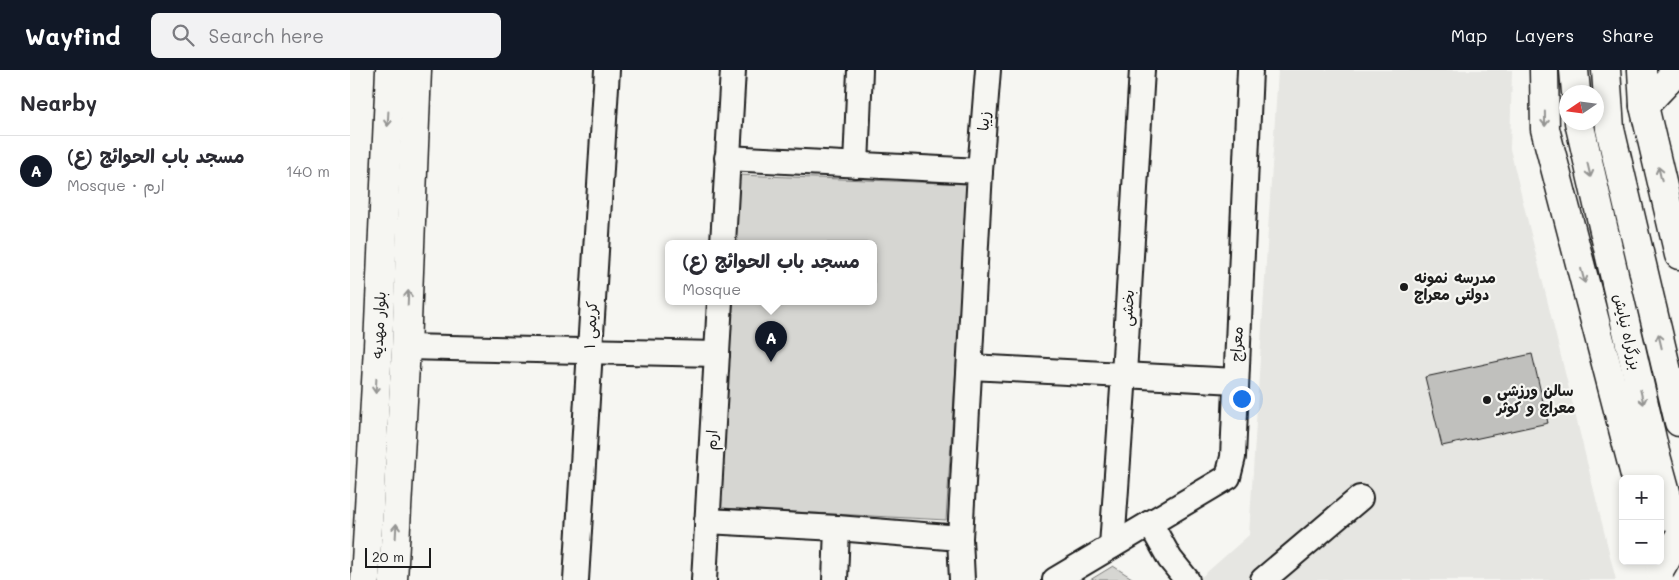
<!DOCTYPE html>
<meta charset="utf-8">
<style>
:root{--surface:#fff;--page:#f2f2f3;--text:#2b2b33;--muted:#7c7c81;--line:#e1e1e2;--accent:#111827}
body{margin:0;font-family:Mali,"Playpen Sans Arabic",sans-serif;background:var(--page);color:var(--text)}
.controls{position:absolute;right:15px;bottom:15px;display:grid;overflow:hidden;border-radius:8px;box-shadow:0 2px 8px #0003}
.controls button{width:45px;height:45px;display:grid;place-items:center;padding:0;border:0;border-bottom:1px solid var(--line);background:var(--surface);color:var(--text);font:25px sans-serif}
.compass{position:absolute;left:1209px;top:15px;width:45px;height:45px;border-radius:50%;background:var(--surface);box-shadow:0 2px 8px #0003;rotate:257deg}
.scale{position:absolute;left:15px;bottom:12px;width:66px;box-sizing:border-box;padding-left:5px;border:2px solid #1c1c1c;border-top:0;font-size:14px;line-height:18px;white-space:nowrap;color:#1c1c1c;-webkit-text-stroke:4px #f6f6f2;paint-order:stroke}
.you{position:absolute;left:891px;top:328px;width:18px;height:18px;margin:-12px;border:4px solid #fff;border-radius:50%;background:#1a73e8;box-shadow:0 0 0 8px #1a73e833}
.badge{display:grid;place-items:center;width:32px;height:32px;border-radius:50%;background:var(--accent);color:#fff;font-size:16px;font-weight:700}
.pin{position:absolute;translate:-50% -41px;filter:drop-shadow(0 1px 2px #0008)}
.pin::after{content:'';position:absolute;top:26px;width:18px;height:15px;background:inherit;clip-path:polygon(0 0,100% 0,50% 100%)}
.popup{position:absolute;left:315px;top:170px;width:212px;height:65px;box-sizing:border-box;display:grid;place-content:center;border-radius:8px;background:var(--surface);filter:drop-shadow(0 1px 4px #0005);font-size:16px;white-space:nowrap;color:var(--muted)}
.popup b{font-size:19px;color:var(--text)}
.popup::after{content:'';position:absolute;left:50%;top:100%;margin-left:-10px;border:10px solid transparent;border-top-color:var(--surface)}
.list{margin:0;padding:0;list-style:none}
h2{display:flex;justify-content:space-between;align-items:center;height:65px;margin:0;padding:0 20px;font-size:21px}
h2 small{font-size:16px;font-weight:400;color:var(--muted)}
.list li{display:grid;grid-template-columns:32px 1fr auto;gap:15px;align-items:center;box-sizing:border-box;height:70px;padding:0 20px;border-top:1px solid var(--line)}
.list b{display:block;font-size:19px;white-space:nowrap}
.list p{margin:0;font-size:16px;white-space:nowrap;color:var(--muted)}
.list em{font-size:16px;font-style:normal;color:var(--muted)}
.icon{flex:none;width:28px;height:28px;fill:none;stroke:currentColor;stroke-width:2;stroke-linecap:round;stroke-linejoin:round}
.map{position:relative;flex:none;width:1329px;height:510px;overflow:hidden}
header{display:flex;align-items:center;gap:30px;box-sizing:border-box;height:70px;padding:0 25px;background:var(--accent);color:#fff}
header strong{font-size:24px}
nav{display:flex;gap:28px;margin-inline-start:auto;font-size:18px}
.search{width:350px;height:45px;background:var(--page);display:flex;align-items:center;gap:12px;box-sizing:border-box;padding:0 18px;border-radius:8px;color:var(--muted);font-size:19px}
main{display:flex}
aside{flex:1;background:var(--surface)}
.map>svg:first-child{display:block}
</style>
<header>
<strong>Wayfind</strong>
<div class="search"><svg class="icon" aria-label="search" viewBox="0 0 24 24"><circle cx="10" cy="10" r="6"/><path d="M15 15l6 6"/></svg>Search here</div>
<nav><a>Map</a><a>Layers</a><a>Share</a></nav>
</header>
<main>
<aside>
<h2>Nearby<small></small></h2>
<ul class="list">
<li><span class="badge">A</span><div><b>مسجد باب الحوائج (ع)</b><p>Mosque · ارم</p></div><em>140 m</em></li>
</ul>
</aside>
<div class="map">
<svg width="1329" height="510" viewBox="0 0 1329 510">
<rect width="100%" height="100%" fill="#f6f6f2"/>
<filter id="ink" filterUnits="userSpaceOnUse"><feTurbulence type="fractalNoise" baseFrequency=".02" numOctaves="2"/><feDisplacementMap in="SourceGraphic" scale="10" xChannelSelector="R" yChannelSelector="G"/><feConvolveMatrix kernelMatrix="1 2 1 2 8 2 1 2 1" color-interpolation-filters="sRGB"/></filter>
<g filter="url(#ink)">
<path fill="#e6e6e2" d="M928,0H1162L1160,79L1266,510H848L899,465Z"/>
<g fill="#d6d6d2" stroke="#797977">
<path d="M389,105L618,114L596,450L371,438L382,231H524V173H385Z"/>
<path d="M763,496L785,510H740Z"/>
</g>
<path fill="#c0c0bd" stroke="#1c1c1c" d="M1182,284L1198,353L1092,376L1075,307Z"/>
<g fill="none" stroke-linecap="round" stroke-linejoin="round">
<g stroke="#1c1c1c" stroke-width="28">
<g id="minor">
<path d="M506,95L510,0"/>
<path d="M630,101L638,0"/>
<path d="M373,173L383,0"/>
<path d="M56,277L367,284"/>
<path d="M620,297L886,311"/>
<path d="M357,451L487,458L610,468L630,101L377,88"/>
<path d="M800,453L820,489L837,510"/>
<path d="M610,468L612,510"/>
<path d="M762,476L774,304L792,0"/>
<path d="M226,510L257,0"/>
<path d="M354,510L370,231"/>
<path d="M485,510L487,458"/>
<path d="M705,510L878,407L883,387L900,0"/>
<path d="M913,510L1010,428"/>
</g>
</g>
<g stroke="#1c1c1c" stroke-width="31">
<g id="major">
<path d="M1194,0L1195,59L1286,409"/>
<path d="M1292,0L1294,36L1329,185"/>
<path d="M1294,36L1328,0"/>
<path d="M15,510L28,277L40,0"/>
<path d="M43,510L56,277L67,0"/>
</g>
</g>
<g stroke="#1c1c1c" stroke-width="31">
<g id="highway">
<path d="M1224,0L1226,22"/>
<path d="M1256,0L1260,59L1329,352"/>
<path d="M1229,52L1305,382L1329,470"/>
</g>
</g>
<use href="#minor" stroke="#f6f6f2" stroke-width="24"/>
<use href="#major" stroke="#f6f6f2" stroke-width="28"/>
<use href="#highway" stroke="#f6f6f2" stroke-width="28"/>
<g stroke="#1c1c1c" stroke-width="31" stroke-linecap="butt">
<path id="major-bridge" d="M1310,500L1329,467"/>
</g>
<use href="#major-bridge" stroke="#f6f6f2" stroke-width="28"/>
</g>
<defs><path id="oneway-shaft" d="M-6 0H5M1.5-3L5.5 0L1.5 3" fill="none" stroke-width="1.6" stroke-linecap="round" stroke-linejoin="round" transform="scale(1.25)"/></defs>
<g stroke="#949492">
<use href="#oneway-shaft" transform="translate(38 49) rotate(93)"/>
<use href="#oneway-shaft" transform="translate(1195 49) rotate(89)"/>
<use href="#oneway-shaft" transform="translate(1239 100) rotate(77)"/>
<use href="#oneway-shaft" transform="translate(1310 104) rotate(-103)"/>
<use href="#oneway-shaft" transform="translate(1233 206) rotate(75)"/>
<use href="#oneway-shaft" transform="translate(58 228) rotate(-88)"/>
<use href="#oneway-shaft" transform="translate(1310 271) rotate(-103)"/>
<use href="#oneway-shaft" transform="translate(26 316) rotate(93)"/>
<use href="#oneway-shaft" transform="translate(1292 327) rotate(77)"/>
<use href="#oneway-shaft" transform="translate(46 461) rotate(-87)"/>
</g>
</g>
<g fill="#1c1c1c" stroke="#f6f6f2" stroke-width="2">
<circle cx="1054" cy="217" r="5"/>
<circle cx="1137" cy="330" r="5"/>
</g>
<g text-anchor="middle" stroke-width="4.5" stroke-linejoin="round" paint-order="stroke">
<g font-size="15" fill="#1c1c1c" stroke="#f6f6f2">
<text transform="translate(634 51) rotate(-85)" y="5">زیبا</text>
<text transform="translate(778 238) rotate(-87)" y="5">بخشی</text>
<text transform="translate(29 255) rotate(-87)" y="5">بلوار مهدیه</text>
<text transform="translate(241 255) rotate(-87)" y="5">کریمی ۱</text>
<text transform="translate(1277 262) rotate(77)" y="5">بزرگراه نیایش</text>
<text transform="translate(887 274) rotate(-87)" y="5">معراج</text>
<text transform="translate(362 370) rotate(-87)" y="5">ارم</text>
</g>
<g font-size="15" font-weight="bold" fill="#1c1c1c" stroke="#f6f6f2" text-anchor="start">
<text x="1064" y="213">مدرسه نمونه<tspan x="1064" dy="17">دولتی معراج</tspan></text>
<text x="1147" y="326">سالن ورزشی<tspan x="1147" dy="17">معراج و کوثر</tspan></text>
</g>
</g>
</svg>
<div class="controls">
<button>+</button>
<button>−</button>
</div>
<svg class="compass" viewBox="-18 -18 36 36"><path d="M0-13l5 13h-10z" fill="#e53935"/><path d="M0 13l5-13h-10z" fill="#7c7c81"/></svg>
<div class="scale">20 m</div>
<div class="you"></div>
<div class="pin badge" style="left:421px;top:292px">A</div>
<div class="popup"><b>مسجد باب الحوائج (ع)</b>Mosque</div>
</div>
</main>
